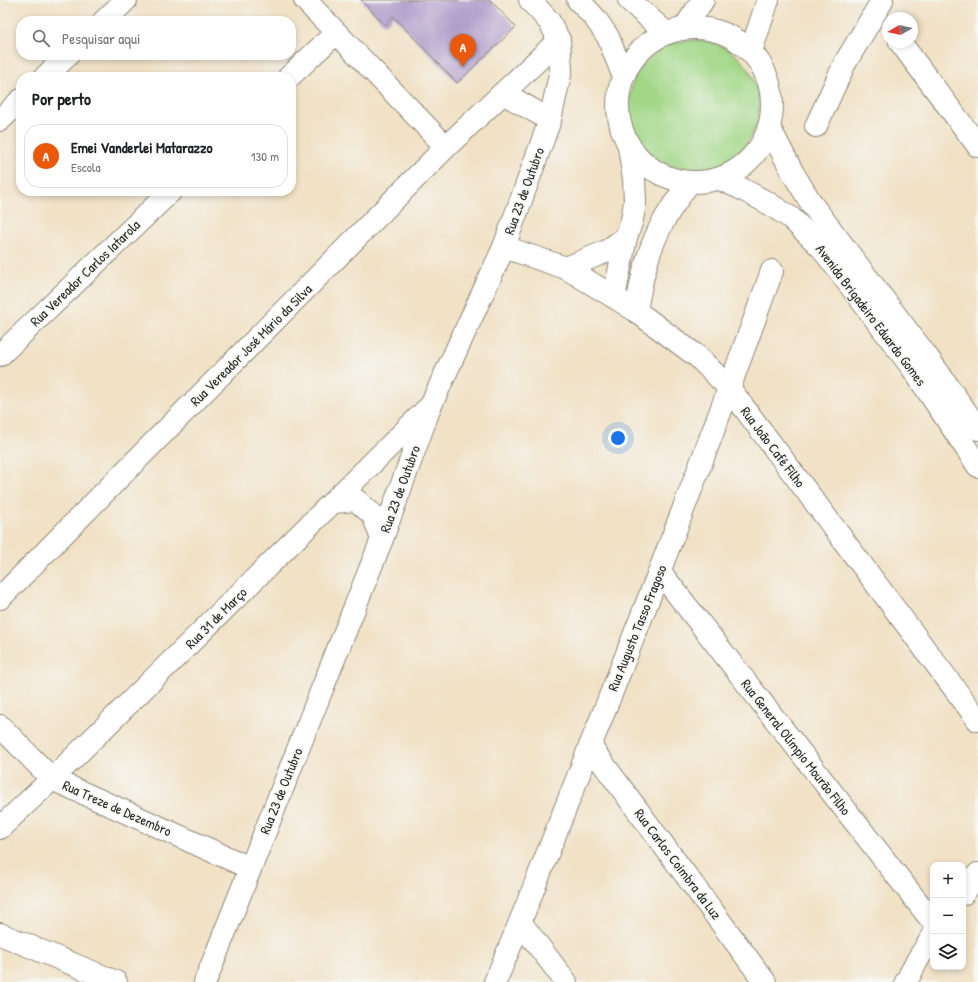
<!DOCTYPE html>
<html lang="pt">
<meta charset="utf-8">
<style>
:root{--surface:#fff;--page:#f6f6f6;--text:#202124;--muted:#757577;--line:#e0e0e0;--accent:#ea580c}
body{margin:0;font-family:"Patrick Hand",sans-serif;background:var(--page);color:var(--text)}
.controls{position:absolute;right:12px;bottom:12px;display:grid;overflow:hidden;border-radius:8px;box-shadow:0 2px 6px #0003}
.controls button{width:36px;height:36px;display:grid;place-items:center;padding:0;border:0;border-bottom:1px solid var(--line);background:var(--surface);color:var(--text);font:20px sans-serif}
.compass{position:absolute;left:882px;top:12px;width:36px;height:36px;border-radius:50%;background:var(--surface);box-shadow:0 2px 6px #0003;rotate:261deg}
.you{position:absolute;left:618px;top:438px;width:14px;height:14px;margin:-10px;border:3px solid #fff;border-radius:50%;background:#1a73e8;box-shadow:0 0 0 6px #1a73e833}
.badge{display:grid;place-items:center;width:26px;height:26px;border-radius:50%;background:var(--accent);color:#fff;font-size:13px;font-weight:700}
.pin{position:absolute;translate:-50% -33px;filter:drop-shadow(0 1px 2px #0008)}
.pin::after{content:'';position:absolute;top:21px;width:14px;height:12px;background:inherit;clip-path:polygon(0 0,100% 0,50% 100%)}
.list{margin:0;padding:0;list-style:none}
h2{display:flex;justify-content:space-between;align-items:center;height:52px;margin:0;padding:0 16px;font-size:17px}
h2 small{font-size:13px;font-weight:400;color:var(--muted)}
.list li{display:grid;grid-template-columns:26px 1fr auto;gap:12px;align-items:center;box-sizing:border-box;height:64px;margin:0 8px 8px;padding:0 8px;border:1px solid var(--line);border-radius:16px}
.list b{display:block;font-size:15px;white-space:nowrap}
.list p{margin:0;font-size:13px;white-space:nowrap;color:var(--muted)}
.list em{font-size:13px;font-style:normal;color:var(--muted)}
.icon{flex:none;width:22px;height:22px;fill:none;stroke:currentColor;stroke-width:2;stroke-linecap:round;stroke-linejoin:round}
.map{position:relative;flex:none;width:978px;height:982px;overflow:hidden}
.search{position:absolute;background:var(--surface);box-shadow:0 2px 6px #0003;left:16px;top:16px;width:280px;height:44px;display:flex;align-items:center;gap:10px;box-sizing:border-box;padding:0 14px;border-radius:16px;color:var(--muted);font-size:15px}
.panel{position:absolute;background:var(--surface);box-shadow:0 2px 6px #0003;left:16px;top:72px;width:280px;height:124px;border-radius:16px}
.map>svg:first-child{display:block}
</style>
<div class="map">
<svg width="978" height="982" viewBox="0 0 978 982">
<rect width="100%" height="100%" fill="#f6f6f2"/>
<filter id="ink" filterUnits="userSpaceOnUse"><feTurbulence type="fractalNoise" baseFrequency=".025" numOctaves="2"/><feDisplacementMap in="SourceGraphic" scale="8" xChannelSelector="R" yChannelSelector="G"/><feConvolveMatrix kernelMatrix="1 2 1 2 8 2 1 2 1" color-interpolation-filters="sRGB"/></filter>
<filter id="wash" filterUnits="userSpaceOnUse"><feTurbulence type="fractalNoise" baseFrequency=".012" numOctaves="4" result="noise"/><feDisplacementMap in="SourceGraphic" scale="16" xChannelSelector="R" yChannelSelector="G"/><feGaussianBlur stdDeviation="0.9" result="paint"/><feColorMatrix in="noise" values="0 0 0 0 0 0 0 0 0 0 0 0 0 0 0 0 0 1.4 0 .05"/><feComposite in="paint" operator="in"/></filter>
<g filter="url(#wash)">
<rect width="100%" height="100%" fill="#f1e1c5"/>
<circle fill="#a2d787" stroke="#668159" cx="694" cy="105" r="65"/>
<g id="blocks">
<path fill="#b19ecb" d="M361,0H490L516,27L457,83L393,16L385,25Z"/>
</g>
</g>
<g filter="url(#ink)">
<use href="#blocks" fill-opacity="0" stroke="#8e8678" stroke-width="1"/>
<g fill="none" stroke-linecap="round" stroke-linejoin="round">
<g stroke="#8e8678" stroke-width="24">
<g id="minor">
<path d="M305,0L446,147"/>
<path d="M104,21L126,0"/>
<path d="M900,42L978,146"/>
<path d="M45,77L68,55"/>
<path d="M289,77L336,33"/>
<path d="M503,93L550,120"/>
<path d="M0,120L21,100"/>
<path d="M816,126L845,63L882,1"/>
<path d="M504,247L566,268L614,297L636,311L698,357L730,389L978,720"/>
<path d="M566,268L607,251L626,237"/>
<path d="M614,297L626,237L632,220L635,202L634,179L629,147"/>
<path d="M636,311C641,283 646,256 659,230C667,213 678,198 689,183"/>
<path d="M0,355L171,191"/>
<path d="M334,502L356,500L373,515L382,539"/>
<path d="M660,572L933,922"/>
<path d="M0,598L446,147L559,40"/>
<path d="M0,726L52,779L250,868"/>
<path d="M590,746L765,982"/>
<path d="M0,828L52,779L426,410"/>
<path d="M963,894L978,874"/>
<path d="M521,923L566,982"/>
<path d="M0,934L116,982"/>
<path d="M205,982L382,539L430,407L504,247L550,120L561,70L559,40L549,21L530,0"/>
<path d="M495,982C529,903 559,823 591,744C654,587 715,430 772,271"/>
<path d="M906,982L918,959L933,936"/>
</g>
</g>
<g stroke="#8e8678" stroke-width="24">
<g id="secondary">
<path d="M578,0L595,18L608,37L623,75"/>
<path d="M629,0L666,33"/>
<path d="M685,27L703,0"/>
<circle cx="695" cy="105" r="77"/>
<path d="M751,51L768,0"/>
<path d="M769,127L793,173L813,206L928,358L978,429"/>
<path d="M719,179L740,188L768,203L791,218L821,247L911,366L978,466"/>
</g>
</g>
<use href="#minor" stroke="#fff" stroke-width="22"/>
<use href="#secondary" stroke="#fff" stroke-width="22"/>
</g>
</g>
<g text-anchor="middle" stroke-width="3" stroke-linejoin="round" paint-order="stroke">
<g font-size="14" fill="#2b2b2b" stroke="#f6f6f2">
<text transform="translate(524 191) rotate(-70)" y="5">Rua 23 de Outubro</text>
<text transform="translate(85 273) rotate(-44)" y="5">Rua Vereador Carlos Iatarola</text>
<text transform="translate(871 315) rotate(53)" y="5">Avenida Brigadeiro Eduardo Gomes</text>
<text transform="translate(251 345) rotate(-45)" y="5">Rua Vereador José Mário da Silva</text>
<text transform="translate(773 447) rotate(53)" y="5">Rua João Café Filho</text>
<text transform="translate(400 489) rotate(-70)" y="5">Rua 23 de Outubro</text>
<text transform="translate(216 618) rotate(-45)" y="5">Rua 31 de Março</text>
<text transform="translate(637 628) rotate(-68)" y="5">Rua Augusto Tasso Fragoso</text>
<text transform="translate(796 747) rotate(52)" y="5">Rua General Olímpio Mourão Filho</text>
<text transform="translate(281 791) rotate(-68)" y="5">Rua 23 de Outubro</text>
<text transform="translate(117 808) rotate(24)" y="5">Rua Treze de Dezembro</text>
<text transform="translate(678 864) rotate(53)" y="5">Rua Carlos Coimbra da Luz</text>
</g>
</g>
</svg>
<div class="controls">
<button>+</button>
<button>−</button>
<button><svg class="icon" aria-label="layers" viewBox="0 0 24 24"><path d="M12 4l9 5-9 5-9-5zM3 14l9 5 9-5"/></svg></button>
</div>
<svg class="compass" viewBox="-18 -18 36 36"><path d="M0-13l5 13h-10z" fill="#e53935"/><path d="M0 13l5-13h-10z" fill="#757577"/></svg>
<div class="you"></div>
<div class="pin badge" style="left:463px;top:67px">A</div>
<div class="search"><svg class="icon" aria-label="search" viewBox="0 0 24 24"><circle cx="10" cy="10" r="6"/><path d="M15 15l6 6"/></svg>Pesquisar aqui</div>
<section class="panel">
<h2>Por perto<small></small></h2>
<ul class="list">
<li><span class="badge">A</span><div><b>Emei Vanderlei Matarazzo</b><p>Escola</p></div><em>130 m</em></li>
</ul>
</section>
</div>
